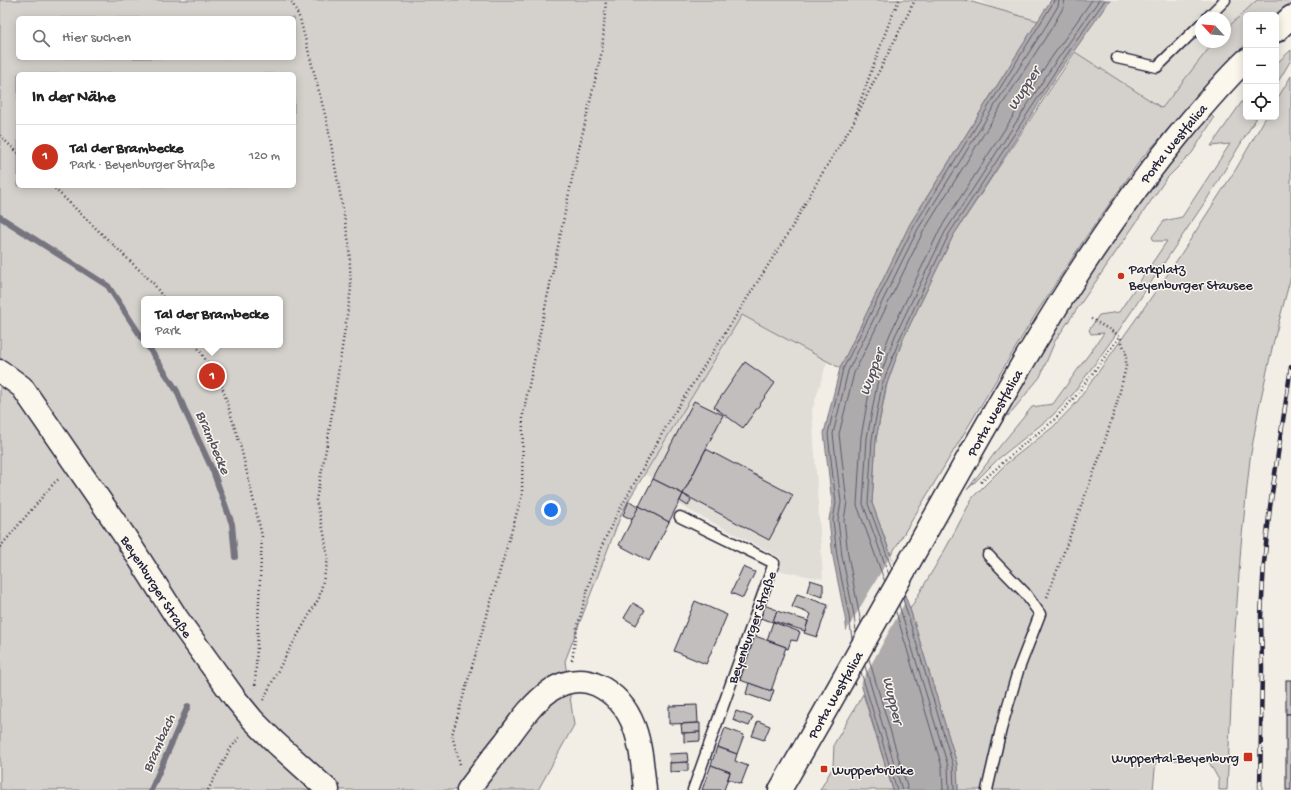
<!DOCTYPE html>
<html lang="de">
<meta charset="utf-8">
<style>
:root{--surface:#fff;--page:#f2f2f2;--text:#222;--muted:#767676;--line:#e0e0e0;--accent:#c8321e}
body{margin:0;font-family:"Gochi Hand",sans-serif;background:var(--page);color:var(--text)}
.controls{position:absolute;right:12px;top:12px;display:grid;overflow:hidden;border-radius:6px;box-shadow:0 2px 10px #0003}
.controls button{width:36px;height:36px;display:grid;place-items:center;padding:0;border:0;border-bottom:1px solid var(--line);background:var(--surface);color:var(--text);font:20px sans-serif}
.compass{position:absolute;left:1195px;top:12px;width:36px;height:36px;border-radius:50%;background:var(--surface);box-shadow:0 2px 10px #0003;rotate:296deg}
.you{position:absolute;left:551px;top:510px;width:14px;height:14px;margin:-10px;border:3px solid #fff;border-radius:50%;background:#1a73e8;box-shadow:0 0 0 6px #1a73e833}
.badge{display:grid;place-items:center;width:26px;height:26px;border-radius:50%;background:var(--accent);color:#fff;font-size:13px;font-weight:700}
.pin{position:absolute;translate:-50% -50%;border:2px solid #fff;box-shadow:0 1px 4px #0006}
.popup{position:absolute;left:141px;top:296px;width:142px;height:52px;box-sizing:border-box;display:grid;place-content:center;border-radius:6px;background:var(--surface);filter:drop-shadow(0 1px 3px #0005);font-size:13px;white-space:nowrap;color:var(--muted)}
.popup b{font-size:15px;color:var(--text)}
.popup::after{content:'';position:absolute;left:50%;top:100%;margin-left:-8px;border:8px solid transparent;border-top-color:var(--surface)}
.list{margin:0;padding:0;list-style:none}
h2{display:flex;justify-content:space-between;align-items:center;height:52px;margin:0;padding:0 16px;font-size:17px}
h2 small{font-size:13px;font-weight:400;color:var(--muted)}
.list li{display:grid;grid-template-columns:26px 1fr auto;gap:12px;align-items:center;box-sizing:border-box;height:64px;padding:0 16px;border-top:1px solid var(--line)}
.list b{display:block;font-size:15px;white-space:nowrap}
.list p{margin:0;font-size:13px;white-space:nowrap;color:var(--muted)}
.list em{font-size:13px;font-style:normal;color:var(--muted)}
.icon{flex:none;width:22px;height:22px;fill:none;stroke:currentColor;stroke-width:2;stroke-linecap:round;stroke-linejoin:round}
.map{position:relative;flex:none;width:1291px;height:790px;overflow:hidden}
.search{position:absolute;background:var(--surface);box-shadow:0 2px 10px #0003;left:16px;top:16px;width:280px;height:44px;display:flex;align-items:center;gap:10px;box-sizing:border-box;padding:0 14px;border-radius:6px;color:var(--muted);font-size:15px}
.panel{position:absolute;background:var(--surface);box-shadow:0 2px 10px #0003;left:16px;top:72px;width:280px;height:116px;border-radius:6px}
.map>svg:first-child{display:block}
</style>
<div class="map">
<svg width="1291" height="790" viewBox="0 0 1291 790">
<rect width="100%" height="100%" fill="#f2eee5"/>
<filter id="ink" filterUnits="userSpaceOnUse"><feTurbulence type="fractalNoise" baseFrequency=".025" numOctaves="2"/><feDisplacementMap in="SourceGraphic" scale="8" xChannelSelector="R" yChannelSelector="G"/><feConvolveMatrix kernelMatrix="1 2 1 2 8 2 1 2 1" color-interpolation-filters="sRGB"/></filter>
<g filter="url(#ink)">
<g fill="#e0dcd6">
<path d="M978,0H1257L1225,30V18H1201V42H1214L1162,108L1075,52Z"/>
<path d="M742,315L827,362L812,410L823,579L776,570L781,558L679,505L684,496L645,474Z"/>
</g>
<g fill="#d4d1cc" stroke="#7b7a84" fill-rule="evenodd">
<path d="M0,0H965L1038,21L986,103L910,224L840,368L742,315L628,501L621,515L565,661L574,725L538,790H0ZM18,18H294V58H18ZM18,74H294V186H18ZM144,299H280V345H144Z"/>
<path d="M1257,0H1291V2L1276,16L1246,15V44L1142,158L1086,237L1037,312L891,555L872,503L876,439L887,384L903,339L953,236L1075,52L1162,108L1214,42H1225V30Z"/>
<path d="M1291,50V60L1276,85V64Z"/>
<path d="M1291,76V276L1273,344L1259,407L1250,459L1241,545L1233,659L1227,790H1219V780L1209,762L1156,759L1153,790H958L957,764L910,609L946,548L973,497L1007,463L1053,427L1077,402L1170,271L1236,169L1266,117H1276V101Z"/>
<path d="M1246,96V117H1257L1207,199L1119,330L1073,394L1052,416L998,459L967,490L1000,446L1032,407L1053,404L1104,333L1091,334L1089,330L1099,315L1119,312L1167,241H1154L1152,237L1164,221L1182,217L1230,144L1211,146Z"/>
<path d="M1211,115L1214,118L1192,153L1166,179L1055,341L1040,377L1008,416L1006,413C1067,309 1130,205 1211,115Z"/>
<path d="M863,694L893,790H820L833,767L834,744Z"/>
</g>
<path fill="#aeabad" stroke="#76747f" d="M1051,0H1110L1059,72L953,236L903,339L886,386L876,439L872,503L910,609L957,764L958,790H893L848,641L845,617L833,557L829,520L832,503L824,433L840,368L910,224Z"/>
<path fill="#f2eee5" d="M891,555L904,604L859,687L846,641L845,633Z"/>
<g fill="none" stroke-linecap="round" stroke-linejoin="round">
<g stroke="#5a5969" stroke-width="1">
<path d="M892,569L868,504L872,439L882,385L900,338L949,234L1056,70L1105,0"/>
<path d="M889,575L863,504L867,438L877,384L895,336L945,232L1052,67L1099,0"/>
<path d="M885,582L857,505L861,437L871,382L890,334L940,229L1047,64L1092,0"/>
<path d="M903,599L953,765L954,790"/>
<path d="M899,605L948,766L949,790"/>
<path d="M896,612L942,767L943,790"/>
<path d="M861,623L848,555L844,520L847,502L839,434L854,373L923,232L998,111L1051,29L1063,8L1065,0"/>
<path d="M856,632L854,615L842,556L838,520L841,502L833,434L848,371L918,229L993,108L1046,26L1058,6L1059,0"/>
<path d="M852,639L849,616L837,556L833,520L836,503L828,434L843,369L914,226L1053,3L1054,0"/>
<path d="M869,659L908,790"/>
<path d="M865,666L902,790"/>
<path d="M861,672L897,790"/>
</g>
<g stroke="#76747f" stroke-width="6">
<path d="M0,217L108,286L144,341"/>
<path d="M147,345L177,391L186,413L213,471L232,524L235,557"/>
<path d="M151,790L188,706"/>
</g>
</g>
<g fill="#c2bebe" stroke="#22223b">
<path d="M745,362L775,383L743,428L714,407Z"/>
<path d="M694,401L723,415L683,494L653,479Z"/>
<path d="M706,449L793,495L769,540L683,494Z"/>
<path d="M653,479L683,494L669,522L639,506Z"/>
<path d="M683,494L691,500L688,506L680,501Z"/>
<path d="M629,501L639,506L633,520L623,515Z"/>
<path d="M639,506L669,522L649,561L619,545Z"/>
<path d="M743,567L755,572L743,598L731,593Z"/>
<path d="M810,580L823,584V597L807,592Z"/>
<path d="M797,594L828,605L817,637L804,633L811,614L792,607Z"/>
<path d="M695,601L727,615L706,664L674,651Z"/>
<path d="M633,603L645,610L636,625L624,618Z"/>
<path d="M764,605L777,610L773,622L760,618Z"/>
<path d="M777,611L808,621L805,631L773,621Z"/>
<path d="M773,622L800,632L797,641L791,640L788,649L785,648L786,647L767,640Z"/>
<path d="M755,636L786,647L771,691L740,680Z"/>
<rect x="1286" y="680" width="5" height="34"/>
<path d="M749,683L771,691V689L774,690L770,702L746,694Z"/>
<path d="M697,705L698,723L669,724V706Z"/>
<path d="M736,711L753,717L749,726L733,720Z"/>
<rect x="1286" y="714" width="5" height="76"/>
<path d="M758,721L770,726L764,740L752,736Z"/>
<path d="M700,723V732L682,733L681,724Z"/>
<path d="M725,728L744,735L737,754L718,747Z"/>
<path d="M700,732V741L684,742V733Z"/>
<path d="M717,747L737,754L735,761L748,766L741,784L728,779L730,772L711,765Z"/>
<path d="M687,753L688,762L670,763L669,754Z"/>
<path d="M688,762V771L670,772V763Z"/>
<path d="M711,765L730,772L724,790H702Z"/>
</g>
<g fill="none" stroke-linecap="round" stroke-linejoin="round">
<g stroke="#22223b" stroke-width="13">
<g id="lane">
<path d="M1207,18L1225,0"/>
<path d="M1117,58L1157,67L1201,24"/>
<path d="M680,517L774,563L693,790"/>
<path d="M987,790L1001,729L1018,671L1040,614L1025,593L988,555"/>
</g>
</g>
<g stroke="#22223b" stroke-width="25">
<g id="secondary">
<path d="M1276,31L1291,17"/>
<path id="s1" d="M0,371L22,387L124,535L177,618L234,697L253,720L276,743L328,790"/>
<path d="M468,790C480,774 492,758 505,742C518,724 532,703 551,690C565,681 582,678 597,685C639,705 641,750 645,790"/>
<path id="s2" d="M780,790C844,679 907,567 969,456C1033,343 1099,231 1182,131C1202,107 1223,82 1246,60"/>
</g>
</g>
<g stroke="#22223b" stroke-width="2.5" stroke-dasharray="1 3" stroke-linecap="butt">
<path d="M856,113L889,23L899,0"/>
<path d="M0,136L18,153"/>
<path d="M52,186L154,284L164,299"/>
<path d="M196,345L221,383L241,448L262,536L255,688"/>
<path d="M981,482L1025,443L1052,422L1075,397L1120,336"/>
<path d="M0,547L54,483L60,478"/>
<path d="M1047,597L1100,456L1117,403L1126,367V354L1120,336L1090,318"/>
<path d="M572,660L577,628L591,577L604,541L615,518L671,418L788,234L820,177L852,125L915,0"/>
<path d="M263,700L284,659L319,598L328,560L324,533L316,500L328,439L351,289L349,243L327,122L300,19L291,0"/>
<path d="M460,764L452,735L522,495L523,414L573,174L602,51L606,0"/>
<path d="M208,790L230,749L240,737"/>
</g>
<use href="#lane" stroke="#fbf7ec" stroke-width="10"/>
<use href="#secondary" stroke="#fbf7ec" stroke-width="22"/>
<g stroke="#22223b" stroke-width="4.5">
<path id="rail" d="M1260,790L1262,668L1261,616L1264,563L1270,507L1291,367"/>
</g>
<use href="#rail" stroke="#fbf7ec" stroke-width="3" stroke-dasharray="9" stroke-linecap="butt"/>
</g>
</g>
<g fill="#c8321e" stroke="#fbf7ec" stroke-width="1.5">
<circle cx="1121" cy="276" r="4"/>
<rect x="1243" y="752" width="10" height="10" rx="2"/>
<rect x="820" y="765" width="8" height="8" rx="2"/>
</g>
<g text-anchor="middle" stroke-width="3" stroke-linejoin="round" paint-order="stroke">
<g font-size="14" fill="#22223b" stroke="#fbf7ec">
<text dy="5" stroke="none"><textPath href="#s2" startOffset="758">Porta Westfalica</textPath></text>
<text dy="5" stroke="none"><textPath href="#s2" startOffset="434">Porta Westfalica</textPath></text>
<text dy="5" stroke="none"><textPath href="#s1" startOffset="268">Beyenburger Straße</textPath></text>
<text transform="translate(751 627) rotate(-70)" y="5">Beyenburger Straße</text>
<text dy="5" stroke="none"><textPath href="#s2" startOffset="110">Porta Westfalica</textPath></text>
</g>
<g font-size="14" fill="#22223b" stroke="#fbf7ec" text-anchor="start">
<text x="1129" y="273">Parkplatz<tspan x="1129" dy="16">Beyenburger Stausee</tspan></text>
<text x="1239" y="762" text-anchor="end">Wuppertal-Beyenburg</text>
<text x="832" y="774">Wupperbrücke</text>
</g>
<g font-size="15" font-style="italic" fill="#535263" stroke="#fbf7ec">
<text transform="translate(1023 88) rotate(-57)" y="5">Wupper</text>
<text transform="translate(871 372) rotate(-70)" y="5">Wupper</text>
<text transform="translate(214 442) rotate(67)" y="5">Brambecke</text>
<text transform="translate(894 700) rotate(76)" y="5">Wupper</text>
<text transform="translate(158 743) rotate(-66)" y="5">Brambach</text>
</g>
</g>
</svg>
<div class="controls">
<button>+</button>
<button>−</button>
<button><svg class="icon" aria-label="locate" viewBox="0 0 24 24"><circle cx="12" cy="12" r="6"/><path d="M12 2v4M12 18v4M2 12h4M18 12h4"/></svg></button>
</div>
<svg class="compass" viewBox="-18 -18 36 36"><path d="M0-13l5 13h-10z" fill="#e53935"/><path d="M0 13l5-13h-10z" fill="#767676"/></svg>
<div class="you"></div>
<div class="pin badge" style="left:212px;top:376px">1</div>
<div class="popup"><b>Tal der Brambecke</b>Park</div>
<div class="search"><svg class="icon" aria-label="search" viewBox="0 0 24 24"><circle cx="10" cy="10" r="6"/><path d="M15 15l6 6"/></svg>Hier suchen</div>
<section class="panel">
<h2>In der Nähe<small></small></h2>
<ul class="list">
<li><span class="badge">1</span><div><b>Tal der Brambecke</b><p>Park · Beyenburger Straße</p></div><em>120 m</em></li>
</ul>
</section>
</div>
